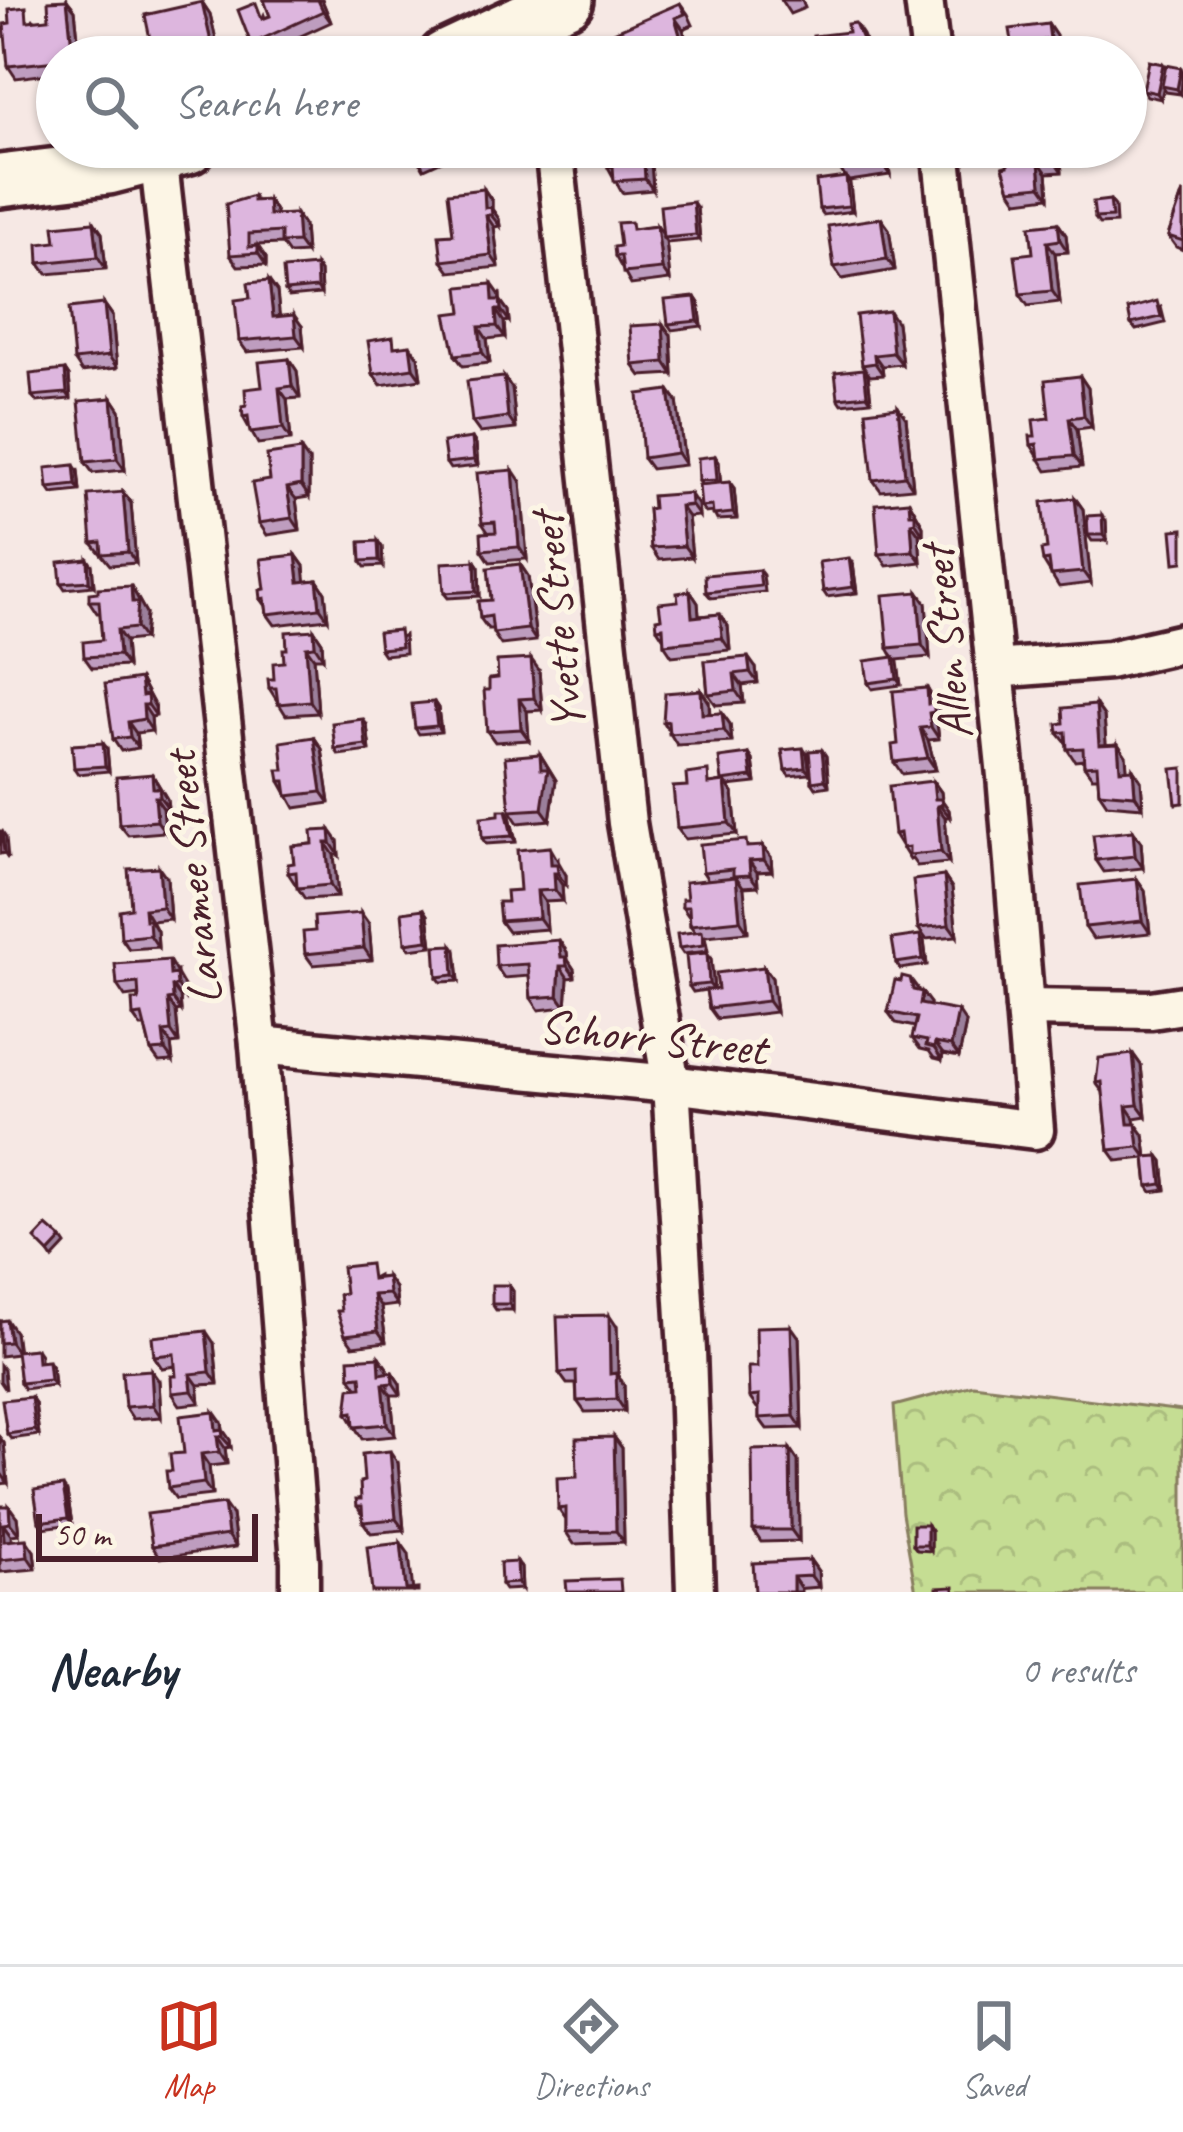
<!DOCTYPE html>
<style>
:root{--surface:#fff;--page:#f6f6f7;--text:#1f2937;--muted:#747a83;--line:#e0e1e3;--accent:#c8321e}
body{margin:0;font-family:Caveat,sans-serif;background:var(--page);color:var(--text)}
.scale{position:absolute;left:36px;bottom:30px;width:222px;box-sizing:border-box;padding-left:12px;border:6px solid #4a1f2b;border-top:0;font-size:33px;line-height:42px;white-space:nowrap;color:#4a1f2b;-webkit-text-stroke:9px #fcf5e5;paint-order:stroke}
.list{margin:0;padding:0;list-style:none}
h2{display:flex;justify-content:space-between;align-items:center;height:156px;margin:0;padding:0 48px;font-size:51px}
h2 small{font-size:39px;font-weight:400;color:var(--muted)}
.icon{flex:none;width:66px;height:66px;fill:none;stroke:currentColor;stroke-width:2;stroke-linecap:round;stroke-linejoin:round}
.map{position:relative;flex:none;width:1183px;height:1592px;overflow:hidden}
.search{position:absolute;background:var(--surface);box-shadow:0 3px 9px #0004;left:36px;right:36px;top:36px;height:132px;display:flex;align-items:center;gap:30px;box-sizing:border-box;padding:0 42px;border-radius:66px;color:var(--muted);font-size:45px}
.sheet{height:372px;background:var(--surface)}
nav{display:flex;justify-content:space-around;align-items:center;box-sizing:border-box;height:168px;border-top:3px solid var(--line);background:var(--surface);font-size:33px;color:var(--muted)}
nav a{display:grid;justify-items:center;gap:6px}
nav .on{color:var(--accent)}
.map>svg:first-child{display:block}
</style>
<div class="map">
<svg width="1183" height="1592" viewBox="0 0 1183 1592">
<defs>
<pattern id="forest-crowns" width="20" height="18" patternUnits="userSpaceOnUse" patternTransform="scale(3)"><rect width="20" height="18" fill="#c5dd93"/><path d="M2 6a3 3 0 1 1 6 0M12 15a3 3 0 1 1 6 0" fill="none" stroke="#abbd7f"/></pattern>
</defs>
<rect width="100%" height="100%" fill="#f6e8e4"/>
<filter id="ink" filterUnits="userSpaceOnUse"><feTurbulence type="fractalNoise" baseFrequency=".00833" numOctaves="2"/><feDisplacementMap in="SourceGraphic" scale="24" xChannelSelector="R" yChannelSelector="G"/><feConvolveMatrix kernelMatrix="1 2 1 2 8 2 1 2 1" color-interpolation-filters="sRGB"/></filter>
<g filter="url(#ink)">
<path fill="url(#forest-crowns)" stroke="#887e5f" stroke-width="3" d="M973,1385L1183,1411V1592H916L902,1513L894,1406Z"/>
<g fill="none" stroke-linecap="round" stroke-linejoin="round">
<g stroke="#4a1f2b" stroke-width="45">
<g id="minor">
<path d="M924,0L931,57"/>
<path d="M541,13L545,57"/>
<path d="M554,147L627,823L671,1084L687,1351L695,1592"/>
<path d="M158,155L259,1045L300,1561V1592"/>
<path d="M995,669L1109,660L1183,643"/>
<path d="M1025,1008L1151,1010L1183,1005"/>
<path d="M259,1045L671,1084L1035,1130L1006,776L941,147"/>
</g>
</g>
<g stroke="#4a1f2b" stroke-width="60">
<g id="secondary">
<path d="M445,57L567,0"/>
<path d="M0,181L108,168L189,147"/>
</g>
</g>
<use href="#minor" stroke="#fcf5e5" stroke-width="36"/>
<use href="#secondary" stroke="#fcf5e5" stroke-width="51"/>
</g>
<g fill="#be9dbf" stroke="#4a1f2b" stroke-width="3">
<path d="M67,0L75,10L80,57H57V73L16,78L8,66L34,18V21L49,19Z"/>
<path d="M264,0H322L331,22L259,55L251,44L264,15L265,18L270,16Z"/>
<path d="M781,0H802L805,8L790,14Z"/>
<path d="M202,2L210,14L220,57H157L153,53Z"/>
<path d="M680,3L688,14L693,25L683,29L691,57H610Z"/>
<path d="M1048,24L1056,36L1058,51L1048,52V57H996L1014,54Z"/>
<path d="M1163,64L1181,94L1166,92L1163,88L1161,99L1147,96L1143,90Z"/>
<path d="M411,147H465L466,150L424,169Z"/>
<path d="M837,147H885L890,175L849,181L853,211L823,215L819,209L845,177L840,169Z"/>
<path d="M1059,147L1062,172L1047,173L1049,197L1018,201L1010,189L1003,167Z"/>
<path d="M650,150L653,190L622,193L608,167Z"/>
<path d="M484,189L492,201V209L499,219L500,226L494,227L499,267L450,272L442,261L453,234Z"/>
<path d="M1183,192V250L1176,247L1168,236Z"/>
<path d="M253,196L256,201L268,200L276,215L296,214L304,226L306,253L289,254L282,244L257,245L266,258V265L238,266L230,255Z"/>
<path d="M1110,200L1115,206L1116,223L1099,224L1095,218Z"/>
<path d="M697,208L700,240L667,243L666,241L670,280L631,285L615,256L620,246L636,229L657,226L663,234Z"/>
<path d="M881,218L889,229L895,270L842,279L834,267Z"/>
<path d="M94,222L102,233L106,269L47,274L39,263Z"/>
<path d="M1058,223L1066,235L1068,252L1055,253L1060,302L1028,306L1020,294L1033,253Z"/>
<path d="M316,266L320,272L321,294L289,297L285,291Z"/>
<path d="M269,281L277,292L279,316L302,326L304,347L247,352L239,341L250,298Z"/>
<path d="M500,295V300L508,311L509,321L504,322L505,337L487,339L490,363L463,366L455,355Z"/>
<path d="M695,297L699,303L702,326L672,330L668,324Z"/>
<path d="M104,304L112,315L117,368L82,372L74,360Z"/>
<path d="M1161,307L1165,323L1136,330L1131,324Z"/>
<path d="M897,323L902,364L882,366L883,375L870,376L862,365Z"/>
<path d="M671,335L673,374L641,376L633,365Z"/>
<path d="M399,347L418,357L421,379L381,385L373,374Z"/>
<path d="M289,359L297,371L300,398L287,399L291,440L258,444L243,417L246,406L262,387Z"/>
<path d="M864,369L868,375L871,401L842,404L838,398Z"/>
<path d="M65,370L69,376L71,399L37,402L32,396Z"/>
<path d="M1080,376L1088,388L1092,427L1077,429L1082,467L1047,471L1031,445L1035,436Z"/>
<path d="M512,388L516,429L480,433L472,422Z"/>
<path d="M669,390L677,401L685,465L651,469L643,458Z"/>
<path d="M112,398L120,410L125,470L93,473L85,462Z"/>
<path d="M898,407L906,418L913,488L881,491L873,480Z"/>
<path d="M472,438L476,444L478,466L450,469L446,463Z"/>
<path d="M715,456L719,462L720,483L734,488L737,519L717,520L713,512L705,513L701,507L702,485L699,481Z"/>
<path d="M309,461V497L296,499L300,530L267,535L259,523L270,480Z"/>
<path d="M78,471L80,491L52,494L48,488Z"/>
<path d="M521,482L527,559L490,562L482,550L488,532L482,523Z"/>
<path d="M1075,498L1083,509L1091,583L1059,587L1043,561Z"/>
<path d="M909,501L923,526V534H919L921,562L887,566L879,554Z"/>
<path d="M131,503L136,563L110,565L92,543Z"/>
<path d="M698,505L699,516L688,517L692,557L659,560L651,548L648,509Z"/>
<path d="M1106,521L1107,541H1092L1088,535Z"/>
<path d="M378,541L382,547L383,566L365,567L361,561Z"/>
<path d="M296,555L304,566L305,582L317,580L325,592L328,619L275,625L267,614L266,606L261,599L265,589Z"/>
<path d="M475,561L479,567L480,596L448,598L444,593Z"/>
<path d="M520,564L528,576L536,641L501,645L493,633V629H488L480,618L491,600Z"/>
<path d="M853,564L857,593L827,597L823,591Z"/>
<path d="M92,565L94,586L65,589L61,583Z"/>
<path d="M759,570L763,575L765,592L711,598L706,592Z"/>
<path d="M131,586L146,613L144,639L125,641L127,666L92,668L84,657L102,640L100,613H97L89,601L98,592Z"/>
<path d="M690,591L698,603L699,616L720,614L728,626L730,650L672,656L664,644V639L657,628L661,618Z"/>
<path d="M918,592L926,603L930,657L896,660L901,685L872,689L868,683L893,657L888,648Z"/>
<path d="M314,630L322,642L323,658H314L318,713L286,715L269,688L284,662Z"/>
<path d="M404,635L405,653L384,655L380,649Z"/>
<path d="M705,661L756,668L758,683L742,685L744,703L716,705L708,694Z"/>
<path d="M539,670L542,710L527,711L529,740L495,742L487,731L489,690L498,678Z"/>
<path d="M140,679L155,707L156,716L151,717L152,731L136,733L138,748L121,751L113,739Z"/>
<path d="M927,688L942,714V724H937L939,739L928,740L936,770L902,774L894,762L898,744Z"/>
<path d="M434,702L438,708L441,732L419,734L415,728Z"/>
<path d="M709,702L710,714L722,713L730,724L732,742L677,745L663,722Z"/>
<path d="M1096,705L1104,716L1106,745L1118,744L1126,756L1127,770L1133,769L1141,781L1143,807L1107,804L1099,792L1098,777H1092L1084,766V760L1075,761L1067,749V744L1058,733L1064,723Z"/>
<path d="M367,725L370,751L339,755L335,749Z"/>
<path d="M314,737L322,749L330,803L295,808L280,781L284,770Z"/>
<path d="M107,748L109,771L78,774L74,768Z"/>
<path d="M822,750L826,756L829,786L816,788L812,782Z"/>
<path d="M540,754L556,780L550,820L518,823L510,811Z"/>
<path d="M749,754L753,760L756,783L728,786L733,793L737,834L685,839L677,828L716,783L723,782Z"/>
<path d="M807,754L810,774L789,776L785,770Z"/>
<path d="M152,774L167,799L168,808H163L165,832L128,835L119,824Z"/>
<path d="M933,781L941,792L942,800L949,810L950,817H945L949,863L917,866L912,859L910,860L894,834Z"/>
<path d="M506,810L510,816L516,842L486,844L482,838L499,815Z"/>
<path d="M1133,831L1141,842L1143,868L1104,872L1096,860Z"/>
<path d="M338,841L339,855H334L338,897L305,899L288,873L294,863L292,846Z"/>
<path d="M750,847L771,857L772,871L757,872L758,886L743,887L748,932L705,936L708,951L683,954L679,948L695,932L690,925V918L682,907L687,899L708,880L703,872Z"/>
<path d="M558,859V865L566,875V885H562L563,901L545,902L547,929L508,932L500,921L507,902Z"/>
<path d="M944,876L952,888L957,936L926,939L918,928Z"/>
<path d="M167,878L170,919L152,921L157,931L158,947L129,949L121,938L131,908Z"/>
<path d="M1137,879L1145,890L1150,933L1093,939L1085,927Z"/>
<path d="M424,909L428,915L432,946L410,949L405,943Z"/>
<path d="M369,924L372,960L313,965L305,954Z"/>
<path d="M559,940L567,952L568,960L574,969L575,977L568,978L566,1007L539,1010L531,998L529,976L504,978L496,966Z"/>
<path d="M924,941L927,965L900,969L896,963Z"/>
<path d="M456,951L459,981L441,982L437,977Z"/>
<path d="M711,959L714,990L764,967L772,978L776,1012L717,1019L709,1008L706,990L693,992L689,986Z"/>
<path d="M177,971V976L184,986L185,997H180L181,1010L176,1011L179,1043L171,1044L173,1061L159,1062L151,1051L145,1027H141L133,1016L139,1000V995L125,997L117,985Z"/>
<path d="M918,991L930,1003V1006L966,1023L959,1057L943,1054L942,1060L934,1058L929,1051L920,1049L912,1038L915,1027L896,1023L888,1012Z"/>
<path d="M1133,1054L1141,1065L1146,1116L1134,1118V1124L1144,1135L1147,1157L1159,1156L1163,1161L1166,1190L1152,1192L1148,1186L1145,1158L1117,1161L1109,1150L1103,1092L1096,1083Z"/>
<path d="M378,1275V1278L387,1277L395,1288L397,1305L381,1307L386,1342L353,1346L345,1335L341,1311L345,1293Z"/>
<path d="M509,1285L513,1291V1310H496L492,1304Z"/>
<path d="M0,1321L15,1332L17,1351L36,1349L40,1355V1362L52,1367L54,1385L24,1389L20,1383L17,1354L0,1356Z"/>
<path d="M617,1327L618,1376L624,1385L625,1411L585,1412L577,1401L576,1384H567L559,1373Z"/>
<path d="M799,1337L802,1428L767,1429L759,1418V1408H757L749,1397L757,1367Z"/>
<path d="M214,1343L218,1384L198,1385L200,1403L180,1405L172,1393L176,1376L175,1366L162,1368L154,1356Z"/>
<path d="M379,1357L387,1368V1373L392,1372L400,1384L401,1395H391L395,1436L362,1439L347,1413L357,1387L350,1377Z"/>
<path d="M159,1381L161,1417L133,1419L125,1407Z"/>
<path d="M31,1397L35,1403L39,1435L11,1439L7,1434Z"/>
<path d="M222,1423L223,1430L230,1440L231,1447L225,1448L227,1464L209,1466L212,1495L176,1499L168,1488L184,1453Z"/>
<path d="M614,1437L622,1448L624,1542L574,1544L566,1532V1520L558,1509L577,1477Z"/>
<path d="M0,1438L4,1443L8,1483L0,1484Z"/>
<path d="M790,1449L798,1461L799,1541L761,1542L753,1530Z"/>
<path d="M398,1463L404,1530L371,1533L363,1522V1515L357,1506L361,1499L364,1481Z"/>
<path d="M67,1492L72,1524L43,1528L39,1522Z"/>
<path d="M0,1506L17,1517L19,1534L11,1535V1540L34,1551L36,1569L0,1572Z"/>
<path d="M232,1515L236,1547L160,1558L152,1546Z"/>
<path d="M927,1525L931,1531V1551L917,1550L913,1545Z"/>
<path d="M810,1560L818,1571L819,1587L755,1592Z"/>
<path d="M521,1568L522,1589L505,1590L501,1584Z"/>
</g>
<g fill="#9b7f9b" stroke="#4a1f2b" stroke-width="3">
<path d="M67,0L75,10L80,57H73Z"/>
<path d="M318,0H322L331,22L323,11Z"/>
<path d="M202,2L210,14L220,57H217L213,51Z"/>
<path d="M675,18L683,29L691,57L684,49Z"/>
<path d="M855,23L863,35L872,57L868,54Z"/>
<path d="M1048,24L1056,36L1058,51L1050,39Z"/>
<path d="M1040,41L1048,52V57H1042Z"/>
<path d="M1163,64L1167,70L1161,99L1157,93Z"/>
<path d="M1181,68L1183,71L1181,94L1177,89Z"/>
<path d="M643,147H648L650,150L653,190L645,179Z"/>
<path d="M880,147H885L887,150L890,175L882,164Z"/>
<path d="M1053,147H1059L1062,172L1054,160Z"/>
<path d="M1039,162L1047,173L1049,197L1041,186Z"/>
<path d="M846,177L850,183L853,211L849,206Z"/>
<path d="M484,189L492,201V209L499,219L500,226L485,208Z"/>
<path d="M268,200L276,212L277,227L269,215Z"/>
<path d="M693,202L697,208L700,240L696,235Z"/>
<path d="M296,214L304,226L306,253L298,242Z"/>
<path d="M486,215L494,227L499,267L491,255Z"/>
<path d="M881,218L889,229L895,270L887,259Z"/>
<path d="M94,222L102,233L106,269L98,257Z"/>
<path d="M1058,223L1066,235L1068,252L1060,240Z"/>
<path d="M657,226L665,237L663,238L666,241L670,280L662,269Z"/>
<path d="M1047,242L1055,253L1060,302L1052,291Z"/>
<path d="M258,246L266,258V265L258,253Z"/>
<path d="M316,266L320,272L321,294L317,288Z"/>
<path d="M269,281L277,292L281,329L273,317Z"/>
<path d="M492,284L500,295L501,312L493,300Z"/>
<path d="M695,297L699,303L702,326L698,321Z"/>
<path d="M500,300L508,311L509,321L501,310Z"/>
<path d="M104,304L112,315L117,368L109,356Z"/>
<path d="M496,310L504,322L505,337L497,326Z"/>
<path d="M889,311L897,323L902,364L893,353Z"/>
<path d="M294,315L302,326L304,347L296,336Z"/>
<path d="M663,324L671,335L673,374L665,362Z"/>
<path d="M479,327L487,339L490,363L482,352Z"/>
<path d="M410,345L418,357L421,379L413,368Z"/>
<path d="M874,355L882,366L883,375L875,363Z"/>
<path d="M289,359L297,371L300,398L292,386Z"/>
<path d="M864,369L868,375L871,401L867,395Z"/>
<path d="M65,370L69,376L71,399L67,393Z"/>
<path d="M1080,376L1088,388L1092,427L1084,416Z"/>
<path d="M504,377L512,388L516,429L508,417Z"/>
<path d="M279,388L287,399L291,440L283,428Z"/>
<path d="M669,390L677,401L685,465L677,453Z"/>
<path d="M112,398L120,410L125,470L117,459Z"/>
<path d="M898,407L906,418L913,488L905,476Z"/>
<path d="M1069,418L1077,429L1082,467L1074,456Z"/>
<path d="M472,438L476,444L478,466L474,460Z"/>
<path d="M301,450L309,461V497L301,485Z"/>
<path d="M715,456L719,462L721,486L717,480Z"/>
<path d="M74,465L78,471L80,491L76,485Z"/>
<path d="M513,470L521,482L527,559L519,547Z"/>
<path d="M730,482L734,488L737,519L733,513Z"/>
<path d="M287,488L296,499L300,530L292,518Z"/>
<path d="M123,492L131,503L136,563L128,552Z"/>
<path d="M690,493L698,505L699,516L691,505Z"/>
<path d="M1075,498L1083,509L1091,583L1083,572Z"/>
<path d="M909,501L923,526V534L910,514Z"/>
<path d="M680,506L688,517L692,557L684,546Z"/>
<path d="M1102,515L1106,521L1107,541L1103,535Z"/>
<path d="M911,523L919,534L921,562L913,551Z"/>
<path d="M378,541L382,547L383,566L379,560Z"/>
<path d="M296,555L304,566L307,594L299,582Z"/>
<path d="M849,558L853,564L857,593L853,587Z"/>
<path d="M88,559L92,565L94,586L89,581Z"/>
<path d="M475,561L479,567L480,596L476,591Z"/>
<path d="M520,564L528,576L536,641L528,629Z"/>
<path d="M317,580L325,592L328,619L320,608Z"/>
<path d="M131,586L146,613L144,639L136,628Z"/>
<path d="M690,591L698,603L700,628L692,617Z"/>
<path d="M918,592L926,603L930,657L922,645Z"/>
<path d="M720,614L728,626L730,650L722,638Z"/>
<path d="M117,630L125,641L127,666L119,655Z"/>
<path d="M314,630L322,642L323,658L315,646Z"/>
<path d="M306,647L314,658L318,713L310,701Z"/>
<path d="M748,657L756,668L758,683L750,672Z"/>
<path d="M894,657L898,662L901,685L897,679Z"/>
<path d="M531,659L539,670L542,710L534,698Z"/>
<path d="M734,674L742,685L744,703L736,691Z"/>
<path d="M140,679L155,707L156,716L142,696Z"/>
<path d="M927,688L942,714V724L928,704Z"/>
<path d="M701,690L709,702L710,726L702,714Z"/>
<path d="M519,699L527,711L529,740L521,729Z"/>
<path d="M434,702L438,708L441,732L437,726Z"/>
<path d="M143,705L151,717L152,731L144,719Z"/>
<path d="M1096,705L1104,716L1107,757L1099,745Z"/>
<path d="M722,713L730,724L732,742L724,730Z"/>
<path d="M929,713L937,724L939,739L931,727Z"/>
<path d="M363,719L367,725L370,751L366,745Z"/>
<path d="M128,722L136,733L138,748L130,737Z"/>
<path d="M920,728L928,740L936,770L928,758Z"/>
<path d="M314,737L322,749L330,803L322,792Z"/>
<path d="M103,743L107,748L109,771L105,766Z"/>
<path d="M1118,744L1126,756L1128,782L1120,770Z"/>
<path d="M803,748L807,754L810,774L805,768Z"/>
<path d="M822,750L826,756L829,786L825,780Z"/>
<path d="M540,754L556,780L550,820L542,809Z"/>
<path d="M749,754L753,760L756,783L752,777Z"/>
<path d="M1133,769L1141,781L1143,807L1135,795Z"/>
<path d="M152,774L167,799L168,808L153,788Z"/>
<path d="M933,781L941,792L942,800L949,810L950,817L935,799Z"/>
<path d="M725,782L733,793L737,834L729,823Z"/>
<path d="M155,797L163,808L165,832L157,821Z"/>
<path d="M937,806L945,817L949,863L941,852Z"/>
<path d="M506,810L510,816L516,842L512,836Z"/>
<path d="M330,830L338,841L339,855L331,843Z"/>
<path d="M2,831L6,837L8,859L4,853Z"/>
<path d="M1133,831L1141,842L1143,868L1135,856Z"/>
<path d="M326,843L334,855L338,897L330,885Z"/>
<path d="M763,846L771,857L772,871L764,860Z"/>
<path d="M550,847L566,875V885L551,864Z"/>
<path d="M749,861L757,872L758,886L750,875Z"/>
<path d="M159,867L167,878L170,919L162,907Z"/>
<path d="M554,873L562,885L563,901L555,890Z"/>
<path d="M944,876L952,888L957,936L949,925Z"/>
<path d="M736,877L744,888L748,932L740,920Z"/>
<path d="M1137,879L1145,890L1150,933L1142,921Z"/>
<path d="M537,891L545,902L547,929L539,918Z"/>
<path d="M144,909L157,931L158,947L150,935L145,920Z"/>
<path d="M424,909L428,915L432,946L428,940Z"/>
<path d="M361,913L369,924L372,960L364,948Z"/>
<path d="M920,935L924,941L927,965L923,959Z"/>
<path d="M559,940L567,952L568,960L574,969L575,977L561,957Z"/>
<path d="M452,945L456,951L459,981L454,975Z"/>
<path d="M707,953L711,959L714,990L709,984Z"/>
<path d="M169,960L184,986L185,997L170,975Z"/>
<path d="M560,966L568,978L566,1007L558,996Z"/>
<path d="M764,967L772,978L776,1012L768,1001Z"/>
<path d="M910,978L918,989L921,1000L922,992L930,1003L928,1015L913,990Z"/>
<path d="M172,986L180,997L181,1010L173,999Z"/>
<path d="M168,1000L176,1011L179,1043L171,1031Z"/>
<path d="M958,1011L966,1023L959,1057L951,1046Z"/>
<path d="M163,1032L171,1044L173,1061L165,1050Z"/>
<path d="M935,1043L943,1054L942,1060L934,1048Z"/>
<path d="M1133,1054L1141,1065L1146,1116L1138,1105Z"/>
<path d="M1126,1106L1134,1118L1136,1136L1128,1124Z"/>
<path d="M1136,1124L1144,1135L1147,1158L1139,1147Z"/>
<path d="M1159,1156L1163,1161L1166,1190L1162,1184Z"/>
<path d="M62,1239L66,1245L53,1259L49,1253Z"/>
<path d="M387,1277L395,1288L397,1305L389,1294Z"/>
<path d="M509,1285L513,1291V1310L509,1304Z"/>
<path d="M373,1295L381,1307L386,1342L378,1331Z"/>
<path d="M609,1315L617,1327L618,1376L624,1385L625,1411L617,1399L610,1374Z"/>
<path d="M7,1320L15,1332L18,1353L10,1342Z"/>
<path d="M791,1326L799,1337L802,1428L794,1416Z"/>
<path d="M206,1331L214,1343L218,1384L210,1372Z"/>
<path d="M379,1357L387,1368L388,1385L380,1374Z"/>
<path d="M48,1361L52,1367L54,1385L50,1380Z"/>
<path d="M0,1365L4,1370L6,1390L0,1381Z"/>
<path d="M151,1370L159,1381L161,1417L153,1405Z"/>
<path d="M392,1372L400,1384L401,1395L393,1383Z"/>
<path d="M190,1374L198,1385L200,1403L192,1391Z"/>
<path d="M383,1384L391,1395L395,1436L387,1424Z"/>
<path d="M31,1397L35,1403L39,1435L35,1430Z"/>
<path d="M214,1412L222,1423L223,1430L230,1440L231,1447L216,1430Z"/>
<path d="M217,1436L225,1448L227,1464L219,1452Z"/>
<path d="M614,1437L622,1448L624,1542L616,1531Z"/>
<path d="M0,1438L4,1443L8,1483L0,1472Z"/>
<path d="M790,1449L798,1461L799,1541L791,1530Z"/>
<path d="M390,1451L398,1463L404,1530L396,1519Z"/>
<path d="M201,1454L209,1466L212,1495L204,1483Z"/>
<path d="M63,1486L67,1492L72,1524L68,1518Z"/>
<path d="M224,1504L232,1515L236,1547L228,1535Z"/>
<path d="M9,1506L17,1517L19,1534L10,1523Z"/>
<path d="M3,1524L11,1535L12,1552L4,1541Z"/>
<path d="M927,1525L931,1531V1551L927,1545Z"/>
<path d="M26,1539L34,1551L36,1569L28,1557Z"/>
<path d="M401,1543L409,1554L413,1592L406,1590Z"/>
<path d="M810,1560L818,1571L819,1587L811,1576Z"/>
<path d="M517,1562L521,1568L522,1589L518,1583Z"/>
<path d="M793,1577L801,1589V1592H793Z"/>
</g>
<g fill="#ddb6de" stroke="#4a1f2b" stroke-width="3">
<path d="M67,0L73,57H57V61L8,66L4,24L10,23L9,9L26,7L27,21L49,19L48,1Z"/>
<path d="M264,0H318L323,11L251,44L238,10L256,3L262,19L270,16Z"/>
<path d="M202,2L213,51L196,54L195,50L186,51L185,46L153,53L145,15Z"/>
<path d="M680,3L685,14L675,18L684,49L665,57H662L658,49L640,57H610L602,37Z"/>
<path d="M855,23L868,54H863V57H816L813,36L848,32L847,24Z"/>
<path d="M1048,24L1050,39L1040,41L1042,57H996L1014,54L1010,29Z"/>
<path d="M1149,61L1163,64L1157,93L1143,90Z"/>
<path d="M1166,65L1181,68L1177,89L1162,86Z"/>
<path d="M411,147H439L416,158Z"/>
<path d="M610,147H643L645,179L614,181L613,166L608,167Z"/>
<path d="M837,147H880L882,164L840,169Z"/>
<path d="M1019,147H1053L1054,160L1039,162L1041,186L1010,189L1003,167L1008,166L1006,149Z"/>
<path d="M846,177L849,206L819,209L816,181Z"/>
<path d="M484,189L485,208L491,207L492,215H486L491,255L442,261L439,235L453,234L448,193Z"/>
<path d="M1183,192V241L1168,236Z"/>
<path d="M253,196V201L268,200L269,215L296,214L298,242L281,243V232L249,234V247L258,246V253L230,255L226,204Z"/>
<path d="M1110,200L1112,217L1095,218L1093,202Z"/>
<path d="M693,202L696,235L663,238L660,206Z"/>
<path d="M881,218L887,259L834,267L828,226Z"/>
<path d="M94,222L98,257L39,263L38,244L56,242L54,226Z"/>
<path d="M631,222L632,229L657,226L662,269L623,273L621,256H615L614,247L620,246L617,223Z"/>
<path d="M1058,223L1060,240L1047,242L1052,291L1020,294L1015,255L1033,253L1030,226Z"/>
<path d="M316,266L317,288L285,291L283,269Z"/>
<path d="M269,281L273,317L294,315L296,336L239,341L235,300L250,298L248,283Z"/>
<path d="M492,284L493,300H500L501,310H496L497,326L479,327L482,352L455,355L446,314L462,312L459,287Z"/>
<path d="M695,297L698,321L668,324L665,300Z"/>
<path d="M1157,301L1161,317L1131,324L1128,309Z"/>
<path d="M104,304L109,356L74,360L69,308Z"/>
<path d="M889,311L893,353L874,355L875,363L862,365L856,315Z"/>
<path d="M663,324L665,362L633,365L630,326Z"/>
<path d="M393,337L394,347L410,345L413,368L373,374L368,341Z"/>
<path d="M289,359L292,386L279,388L283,428L250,432L248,416L243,417L242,407L246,406L245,389L262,387L259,362Z"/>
<path d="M864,369L867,395L838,398L835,372Z"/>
<path d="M65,370L67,393L32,396L30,374Z"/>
<path d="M1080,376L1084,416L1069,418L1074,456L1039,459L1037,444L1031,445L1030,436H1035L1033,420L1049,418L1045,380Z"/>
<path d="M504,377L508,417L472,422L467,381Z"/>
<path d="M669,390L677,453L643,458L638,394Z"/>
<path d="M112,398L117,459L85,462L79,401Z"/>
<path d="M898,407L905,476L873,480L866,411Z"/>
<path d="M472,438L474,460L446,463L443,442Z"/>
<path d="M301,450V485L287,488L292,518L259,523L252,483L270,480L267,455Z"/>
<path d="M715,456L717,480L699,481L698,458Z"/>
<path d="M74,465L76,485L48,488L46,468Z"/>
<path d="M513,470L519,547L482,550L481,533L496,532L495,522L482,523L477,473Z"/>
<path d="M730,482L733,513L713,515L712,506L701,507L699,485Z"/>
<path d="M123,492L128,552L102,554L101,542L92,543L88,495Z"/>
<path d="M690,493L691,505L680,506L684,546L651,548L648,509L653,508L652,496Z"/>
<path d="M1075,498L1083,572L1051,575L1049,560L1043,561L1041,550L1047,549L1042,502Z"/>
<path d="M909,501L910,514H915V522L911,523L913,551L879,554L875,504Z"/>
<path d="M1102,515L1103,535H1088L1087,516Z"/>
<path d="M1183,529V562L1175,563L1172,530Z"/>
<path d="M378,541L379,560L361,561L360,542Z"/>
<path d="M296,555L299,582L317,580L320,608L267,614L265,598L261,599L260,590L265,589L261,559Z"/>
<path d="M849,558L853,587L823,591L819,562Z"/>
<path d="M88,559L89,581L61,583L59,562Z"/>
<path d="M475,561L476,591L444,593L442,563Z"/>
<path d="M520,564L528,629L493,633L491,616L480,618L478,601L491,600L488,568Z"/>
<path d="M759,570L761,586L706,592L705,575Z"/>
<path d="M131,586L132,602H138L136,628L117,630L119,655L84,657L83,642L102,640L99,601H89V593L98,592V588Z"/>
<path d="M690,591L692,617L720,614L722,638L664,644L663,627L657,628L656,619L661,618L659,603L678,601L677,593Z"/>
<path d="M918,592L922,645L888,648L883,595Z"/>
<path d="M314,630L315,646L306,647L310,701L278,704L276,688H269L268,679H274L273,663L284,662L283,649H287L286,632Z"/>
<path d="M399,630L401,647L380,649L378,632Z"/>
<path d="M748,657L750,672L734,674L736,691L708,694L705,661Z"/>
<path d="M894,657L897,679L868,683L865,661Z"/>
<path d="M531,659L534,698L519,699L521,729L487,731L484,690H489V679L498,678L497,661Z"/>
<path d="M140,679L142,696L147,695L148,705H143L144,719L128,722L130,737L113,739L105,684Z"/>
<path d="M927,688L928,704L934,703V712L929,713L931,727L920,728L928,758L894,762L892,745L898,744L893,691Z"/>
<path d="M701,690L702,714L722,713L724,730L669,734L668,721L663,722L665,693Z"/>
<path d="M434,702L437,726L415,728L412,704Z"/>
<path d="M1096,705L1099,745L1118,744L1120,770L1133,769L1135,795L1099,792L1097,765L1084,766L1083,748L1067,749L1066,732L1058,733L1057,724L1064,723L1063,708Z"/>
<path d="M363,719L366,745L335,749L332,723Z"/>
<path d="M314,737L322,792L287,796L285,781H280L278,770H284L281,742Z"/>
<path d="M103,743L105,766L74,768L72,745Z"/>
<path d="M803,748L805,768L785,770L782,750Z"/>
<path d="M822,750L825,780L812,782L809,751Z"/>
<path d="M540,754L541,769H548L542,809L510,811L505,757Z"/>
<path d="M749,754L752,777L722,781L719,758Z"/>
<path d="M1183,768V803L1176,804L1172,769Z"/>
<path d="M708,771L709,784L725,782L729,823L677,828L673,787L687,786L686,774Z"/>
<path d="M152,774L153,788H159L160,797H155L157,821L119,824L116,777Z"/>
<path d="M933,781L935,799H941L942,805L937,806L941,852L909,855V847L902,848L900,833L894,834L889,786Z"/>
<path d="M499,810H506L512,836L482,838L481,817L499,815Z"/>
<path d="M330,830L331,843H326L330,885L297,888L296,872L288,873V864L294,863L292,846L313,844L312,831Z"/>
<path d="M0,831H2L4,853L0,854Z"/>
<path d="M1133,831L1135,856L1096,860L1093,835Z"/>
<path d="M746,840L747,847L763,846L764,860L749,861L750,875L733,876V869L703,872L700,844Z"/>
<path d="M550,847L551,864H557L558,873H554L555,890L537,891L539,918L500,921L498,902H507L506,891L520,890L517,850Z"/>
<path d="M159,867L162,907L144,909L145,920H149L150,935L121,938L119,910L131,908L128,869Z"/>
<path d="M944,876L949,925L918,928L913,880Z"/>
<path d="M736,877L740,920L690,925L689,907H682V899H687L685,882Z"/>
<path d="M1137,879L1142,921L1085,927L1080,885Z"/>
<path d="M424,909L428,940L405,943L402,912Z"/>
<path d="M361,913L364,948L305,954L303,932L315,931L314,917Z"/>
<path d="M702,931L704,945L679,948L677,934Z"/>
<path d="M920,935L923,959L896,963L892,939Z"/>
<path d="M559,940L561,957H566L567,966H560L558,996L531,998L528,964L496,966L495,945Z"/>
<path d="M452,945L454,975L437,977L435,946Z"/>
<path d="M707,953L709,984L689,986L686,955Z"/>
<path d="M169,960L170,975L176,974L177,986H172L173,999L168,1000L171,1031L163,1032L165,1050L151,1051L142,1015L133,1016L132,1000H139L138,983L117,985L115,964Z"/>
<path d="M764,967L768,1001L709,1008L706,990L718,989L716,973Z"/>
<path d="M902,976L910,978L913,990L922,992L920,1004L958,1011L951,1046L935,1043L934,1048L926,1046L927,1041L912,1038L917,1018L888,1012L895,980L901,981Z"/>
<path d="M1133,1054L1138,1105L1126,1106L1128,1124H1136L1139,1147L1109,1150L1102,1082L1096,1083L1099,1058Z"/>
<path d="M1159,1156L1162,1184L1148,1186L1145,1157Z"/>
<path d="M47,1226L62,1239L49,1253L35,1239Z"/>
<path d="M370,1264L372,1279L387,1277L389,1294L373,1295L378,1331L345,1335L337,1311H341L339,1294L345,1293L342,1267Z"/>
<rect x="492" y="1285" width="17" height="19"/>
<path d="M609,1315L610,1374L616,1373L617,1399L577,1401L576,1372L559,1373L557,1316Z"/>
<path d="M7,1320L10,1342L0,1343V1321Z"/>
<path d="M791,1326L794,1416L759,1418V1396L749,1397L748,1367H757L756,1327Z"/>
<path d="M206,1331L210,1372L190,1374L192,1391L172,1393L171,1376H176L174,1354L154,1356L152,1337Z"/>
<path d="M36,1349L37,1362L48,1361L50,1380L20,1383L16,1351Z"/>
<path d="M379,1357L380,1374L392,1372L393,1383L383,1384L387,1424L354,1427L353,1412L347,1413L350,1388L362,1387L361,1376L350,1377L349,1359Z"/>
<path d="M151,1370L153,1405L125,1407L122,1372Z"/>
<path d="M31,1397L35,1430L7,1434L2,1400Z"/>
<path d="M214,1412L216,1430L222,1429L223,1436H217L219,1452L201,1454L204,1483L168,1488L166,1471H172L170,1454L184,1453L180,1416Z"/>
<path d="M614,1437L616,1531L566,1532V1508L558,1509L557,1478L577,1477L576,1438Z"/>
<path d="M790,1449L791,1530H753L752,1450Z"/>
<path d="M390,1451L396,1519L363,1522L362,1506H357L356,1499H361L360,1482L364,1481L362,1454Z"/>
<path d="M63,1486L68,1518L39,1522L34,1490Z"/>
<path d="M224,1504L228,1535L152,1546L147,1514Z"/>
<path d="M0,1506H9L10,1523L3,1524L4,1541L26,1539L28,1557L0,1560Z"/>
<rect x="913" y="1525" width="14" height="20"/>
<path d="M401,1543L406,1590L418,1589V1592H372L367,1547Z"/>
<path d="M810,1560L811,1576L793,1577V1592H755L753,1563Z"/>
<path d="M517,1562L518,1583L501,1584L500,1563Z"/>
<path d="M620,1579L621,1592H567L566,1581Z"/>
<path d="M954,1587V1592H937V1588Z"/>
</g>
</g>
<g text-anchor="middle" stroke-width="10" stroke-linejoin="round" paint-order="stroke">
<g font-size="48" fill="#4a1f2b" stroke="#fcf5e5">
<text transform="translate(556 622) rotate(-96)" y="17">Yvette Street</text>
<text transform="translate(945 643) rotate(-96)" y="17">Allen Street</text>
<text transform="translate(191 878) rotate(-96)" y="17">Laramee Street</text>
<text transform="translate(653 1036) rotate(6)" y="17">Schorr Street</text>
</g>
</g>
</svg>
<div class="scale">50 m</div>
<div class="search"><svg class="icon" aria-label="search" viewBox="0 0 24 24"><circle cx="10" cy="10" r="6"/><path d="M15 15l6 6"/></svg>Search here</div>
</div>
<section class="sheet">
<h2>Nearby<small>0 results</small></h2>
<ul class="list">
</ul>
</section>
<nav>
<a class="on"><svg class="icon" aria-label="map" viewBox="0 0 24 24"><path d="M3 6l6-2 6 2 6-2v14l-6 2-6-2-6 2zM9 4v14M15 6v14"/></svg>Map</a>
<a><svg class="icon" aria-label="directions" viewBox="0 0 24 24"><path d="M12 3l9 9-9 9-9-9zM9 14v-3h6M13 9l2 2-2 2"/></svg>Directions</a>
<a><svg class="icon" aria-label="saved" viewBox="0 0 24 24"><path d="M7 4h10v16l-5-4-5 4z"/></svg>Saved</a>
</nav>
